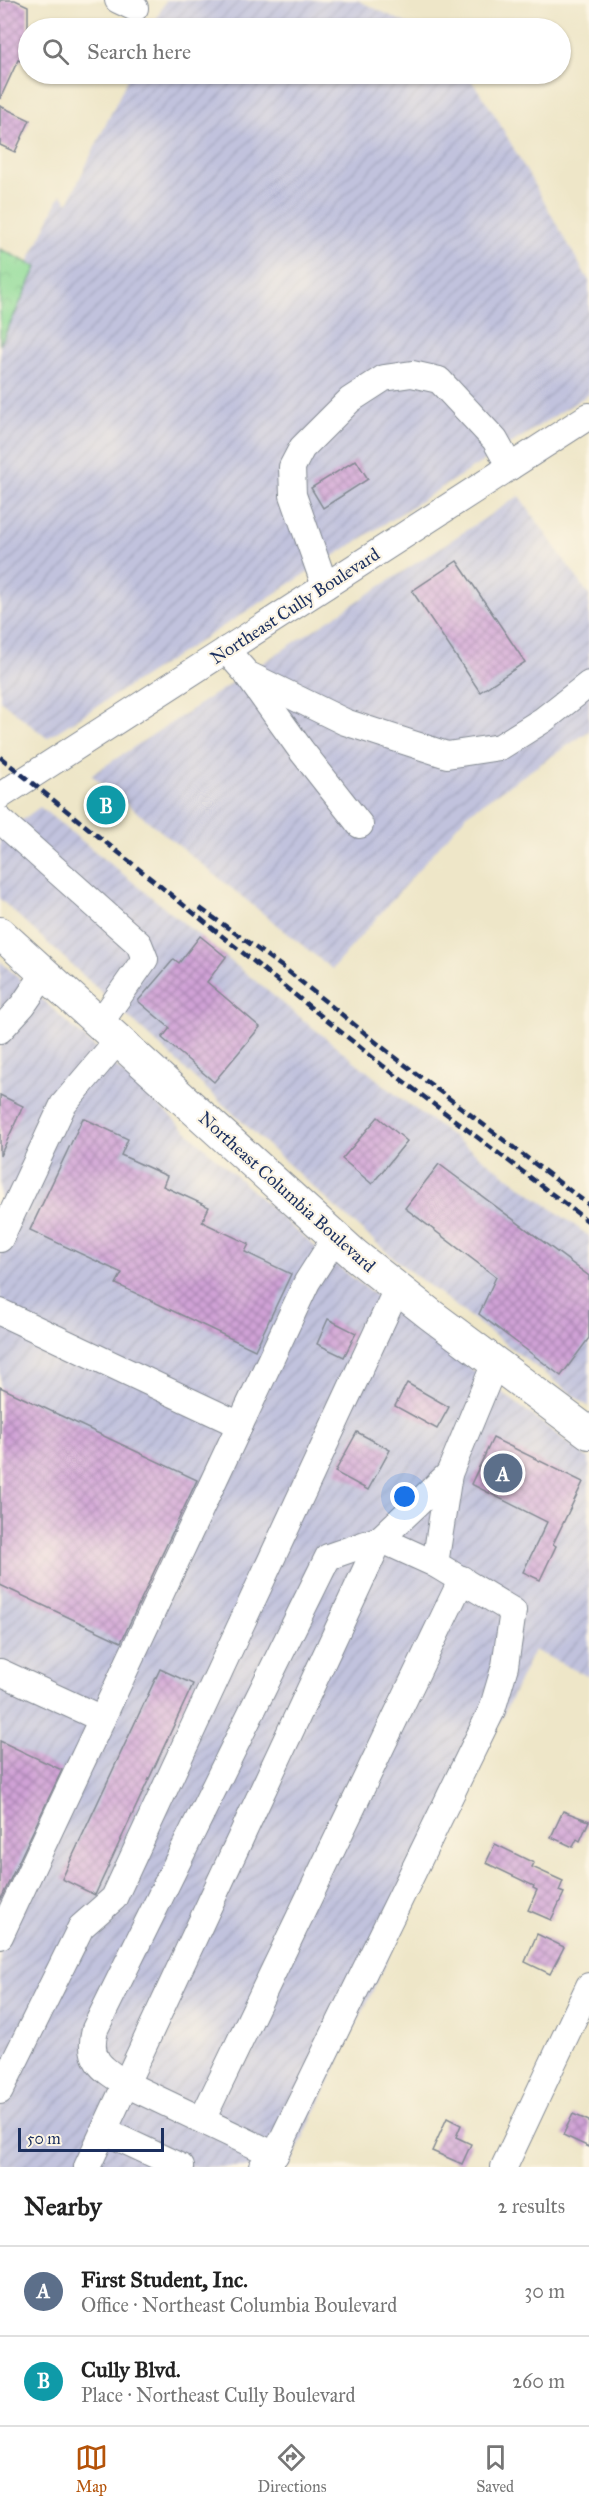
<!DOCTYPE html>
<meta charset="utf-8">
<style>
:root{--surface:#fff;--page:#f6f6f6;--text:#222;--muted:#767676;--line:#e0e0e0;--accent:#b45309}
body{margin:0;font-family:"IM FELL Great Primer",serif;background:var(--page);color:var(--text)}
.scale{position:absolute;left:18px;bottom:15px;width:146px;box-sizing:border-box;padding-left:6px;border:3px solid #1b2f5e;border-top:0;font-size:16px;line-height:21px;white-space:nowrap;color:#1b2f5e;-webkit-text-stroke:4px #fcf5e5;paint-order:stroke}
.you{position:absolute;left:405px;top:1497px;width:21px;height:21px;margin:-15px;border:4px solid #fff;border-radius:50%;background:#1a73e8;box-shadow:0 0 0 9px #1a73e833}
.badge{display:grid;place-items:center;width:39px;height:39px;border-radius:50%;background:var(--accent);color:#fff;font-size:20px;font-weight:700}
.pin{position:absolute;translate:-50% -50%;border:3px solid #fff;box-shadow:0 2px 6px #0006}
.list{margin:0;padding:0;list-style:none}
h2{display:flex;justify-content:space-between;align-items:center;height:78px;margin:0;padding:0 24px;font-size:26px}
h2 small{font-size:20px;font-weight:400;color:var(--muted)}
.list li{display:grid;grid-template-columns:39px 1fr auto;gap:18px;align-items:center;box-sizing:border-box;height:90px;padding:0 24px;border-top:2px solid var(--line)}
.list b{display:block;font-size:22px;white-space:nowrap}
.list p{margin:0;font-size:20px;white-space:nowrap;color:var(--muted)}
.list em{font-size:20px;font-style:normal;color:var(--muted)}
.icon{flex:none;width:33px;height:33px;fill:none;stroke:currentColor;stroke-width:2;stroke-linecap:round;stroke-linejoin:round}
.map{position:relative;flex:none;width:589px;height:2167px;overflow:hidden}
.search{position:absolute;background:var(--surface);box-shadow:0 2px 4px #0004;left:18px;right:18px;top:18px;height:66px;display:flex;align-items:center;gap:15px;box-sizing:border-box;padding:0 21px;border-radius:33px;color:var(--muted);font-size:22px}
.sheet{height:258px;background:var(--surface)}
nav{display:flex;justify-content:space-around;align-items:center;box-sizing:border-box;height:84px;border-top:2px solid var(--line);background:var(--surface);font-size:16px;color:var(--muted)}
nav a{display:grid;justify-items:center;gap:3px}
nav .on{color:var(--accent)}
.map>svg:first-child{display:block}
</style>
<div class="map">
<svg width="589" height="2167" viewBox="0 0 589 2167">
<defs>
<pattern id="industrial-furrows" width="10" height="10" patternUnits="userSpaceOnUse" patternTransform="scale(1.5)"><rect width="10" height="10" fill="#c1c2dd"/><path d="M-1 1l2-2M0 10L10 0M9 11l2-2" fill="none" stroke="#a5a7c0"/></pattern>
<pattern id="park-crowns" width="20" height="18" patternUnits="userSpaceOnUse" patternTransform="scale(1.5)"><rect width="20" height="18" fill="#91dc99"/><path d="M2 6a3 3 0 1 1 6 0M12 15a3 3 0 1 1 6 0" fill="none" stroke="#7cbd86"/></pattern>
<pattern id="building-cross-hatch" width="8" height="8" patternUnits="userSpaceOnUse" patternTransform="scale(1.5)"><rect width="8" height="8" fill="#d0a2d6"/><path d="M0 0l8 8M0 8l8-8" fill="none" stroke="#a884b1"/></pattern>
</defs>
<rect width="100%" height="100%" fill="#fcf5e5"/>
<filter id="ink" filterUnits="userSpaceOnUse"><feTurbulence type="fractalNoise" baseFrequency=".0167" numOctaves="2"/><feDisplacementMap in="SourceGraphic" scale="12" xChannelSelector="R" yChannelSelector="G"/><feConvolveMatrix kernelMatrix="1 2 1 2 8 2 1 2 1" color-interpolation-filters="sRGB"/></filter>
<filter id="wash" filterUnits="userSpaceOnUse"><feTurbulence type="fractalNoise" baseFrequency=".008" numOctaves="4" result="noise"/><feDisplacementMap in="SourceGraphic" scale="24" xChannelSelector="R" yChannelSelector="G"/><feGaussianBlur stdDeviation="1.35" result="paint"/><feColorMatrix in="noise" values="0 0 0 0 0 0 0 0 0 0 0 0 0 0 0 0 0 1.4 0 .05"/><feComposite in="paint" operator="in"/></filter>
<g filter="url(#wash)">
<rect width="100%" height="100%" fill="#eee6c8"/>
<g fill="url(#industrial-furrows)">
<path d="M166,0H357L416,28H152Z"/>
<path d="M130,74H467L493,112L589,281V394L47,738L0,700V345L37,267L28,263L61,194L68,203Z"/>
<path d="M519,496L589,595V731L468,813L332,969L91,775Z"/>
<path d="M40,807L400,1098L589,1236V1407L403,1266L335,1207L0,899V836Z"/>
<path d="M0,961L293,1228L348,1274L589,1459V1677L534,1650L289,2167H0Z"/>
</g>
<path fill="url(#park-crowns)" stroke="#56867c" stroke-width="1.5" d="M0,249L37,267L0,345Z"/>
<g id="blocks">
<g fill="url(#building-cross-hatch)">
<path d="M0,0H15L28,6V46L21,61L18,60L0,99Z"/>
<path d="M0,106L30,120L15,152L0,145Z"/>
<path d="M356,460L368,479L323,508L311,488Z"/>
<path d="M457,561L525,662L480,692L412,591Z"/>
<path d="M200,936L226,957L207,982L260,1027L214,1082L162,1038L170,1028L138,1001L174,959L179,963Z"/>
<path d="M0,1095L23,1106L0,1156Z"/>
<path d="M378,1117L407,1141L372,1184L342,1159Z"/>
<path d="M83,1118L128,1139L121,1155L167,1176L163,1186L209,1207L202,1222L249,1244L245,1252L291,1274L255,1350L116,1284L122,1273L30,1230Z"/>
<path d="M439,1164L589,1276V1338L561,1376L479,1314L496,1277L405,1208Z"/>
<path d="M328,1319L356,1333L344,1357L317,1344Z"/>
<path d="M407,1383L449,1407L437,1429L395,1406Z"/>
<path d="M0,1387L197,1480L121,1642L0,1585Z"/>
<path d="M357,1432L390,1450L368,1490L335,1472Z"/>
<path d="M493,1438L583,1482L553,1544L556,1546L540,1580L523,1572L547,1522L471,1484Z"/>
<path d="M160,1669L193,1684L95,1895L62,1879Z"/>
<path d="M0,1741L62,1770L0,1901Z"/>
<path d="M563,1811L589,1821L580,1841L577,1839L573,1847L551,1837Z"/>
<path d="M495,1844L534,1863L532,1867L563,1881L559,1891L564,1893L551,1920L528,1910L537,1890L533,1888L534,1886L486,1863Z"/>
<path d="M537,1934L564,1947L550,1974L525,1962Z"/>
<path d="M573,2114L589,2121V2147L563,2135Z"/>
<path d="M447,2118L461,2125L456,2137L471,2144L462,2164L432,2151Z"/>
</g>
</g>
</g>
<g filter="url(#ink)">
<use href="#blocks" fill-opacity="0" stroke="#848a93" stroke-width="1.5"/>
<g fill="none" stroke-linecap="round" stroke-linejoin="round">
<g stroke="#848a93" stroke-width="28">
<g id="minor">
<path d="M118,0L135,8"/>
<path d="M325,586L293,495L292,467L302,448L350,400L384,378L412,374L439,380L495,440L510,467"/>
<path d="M226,650L247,674L345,722L447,755L500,747L543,720L589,684"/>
<path d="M248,676L301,750L360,825"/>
<path d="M0,796L589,416"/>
<path d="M0,820L139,944L145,959L100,1023"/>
<path d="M0,1030L23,1005L45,973"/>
<path d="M0,1239L63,1105L118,1040"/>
<path d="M0,1312L240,1425"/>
<path d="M435,1564L449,1474L495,1363"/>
<path d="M0,1672L102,1719"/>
<path d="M0,1936L307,1282L335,1238"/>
<path d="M0,2091L81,1927L114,1898L397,1289"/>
<path d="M202,2120L462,1579"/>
<path d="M104,2131L181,2167"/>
<path d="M275,2155L126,2084C101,2068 87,2060 95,2029L328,1557L380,1539L449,1474"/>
<path d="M87,2167L380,1539L435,1564L513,1611L505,1666L492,1710L275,2155L262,2167"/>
<path d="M504,2167L589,1986"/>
</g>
</g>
<g stroke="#848a93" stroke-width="34">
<path id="major" d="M0,933L355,1255L431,1315L589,1433"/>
</g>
<use href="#minor" stroke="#fff" stroke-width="26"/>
<use href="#major" stroke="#fff" stroke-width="32"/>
<g stroke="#1b2f5e" stroke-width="4.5" stroke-dasharray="9 4.5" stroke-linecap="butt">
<path d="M0,757L382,1065L589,1222"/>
<path d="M200,908L284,968L392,1055L589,1205"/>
</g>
</g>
</g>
<g text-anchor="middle" stroke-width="4.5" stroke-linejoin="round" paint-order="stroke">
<g font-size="18" fill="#1b2f5e" stroke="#fcf5e5">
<text transform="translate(295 606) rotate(-33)" y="6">Northeast Cully Boulevard</text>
<text transform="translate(287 1192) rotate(42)" y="6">Northeast Columbia Boulevard</text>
</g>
</g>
</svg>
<div class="scale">50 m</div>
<div class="you"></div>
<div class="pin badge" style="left:503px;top:1473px;background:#5c6f8a">A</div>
<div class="pin badge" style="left:106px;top:805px;background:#0f9aa8">B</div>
<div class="search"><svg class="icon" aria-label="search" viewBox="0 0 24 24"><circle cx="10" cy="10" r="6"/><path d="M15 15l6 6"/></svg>Search here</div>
</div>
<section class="sheet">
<h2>Nearby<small>2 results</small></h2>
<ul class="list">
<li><span class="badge" style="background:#5c6f8a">A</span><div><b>First Student, Inc.</b><p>Office · Northeast Columbia Boulevard</p></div><em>30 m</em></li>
<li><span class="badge" style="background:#0f9aa8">B</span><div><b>Cully Blvd.</b><p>Place · Northeast Cully Boulevard</p></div><em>260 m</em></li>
</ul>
</section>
<nav>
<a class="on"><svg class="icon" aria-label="map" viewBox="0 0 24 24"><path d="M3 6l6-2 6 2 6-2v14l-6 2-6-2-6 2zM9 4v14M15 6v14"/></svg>Map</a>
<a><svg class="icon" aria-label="directions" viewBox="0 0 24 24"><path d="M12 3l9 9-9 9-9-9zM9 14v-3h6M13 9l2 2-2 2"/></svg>Directions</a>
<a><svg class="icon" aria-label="saved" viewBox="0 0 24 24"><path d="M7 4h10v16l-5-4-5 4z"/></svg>Saved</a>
</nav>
